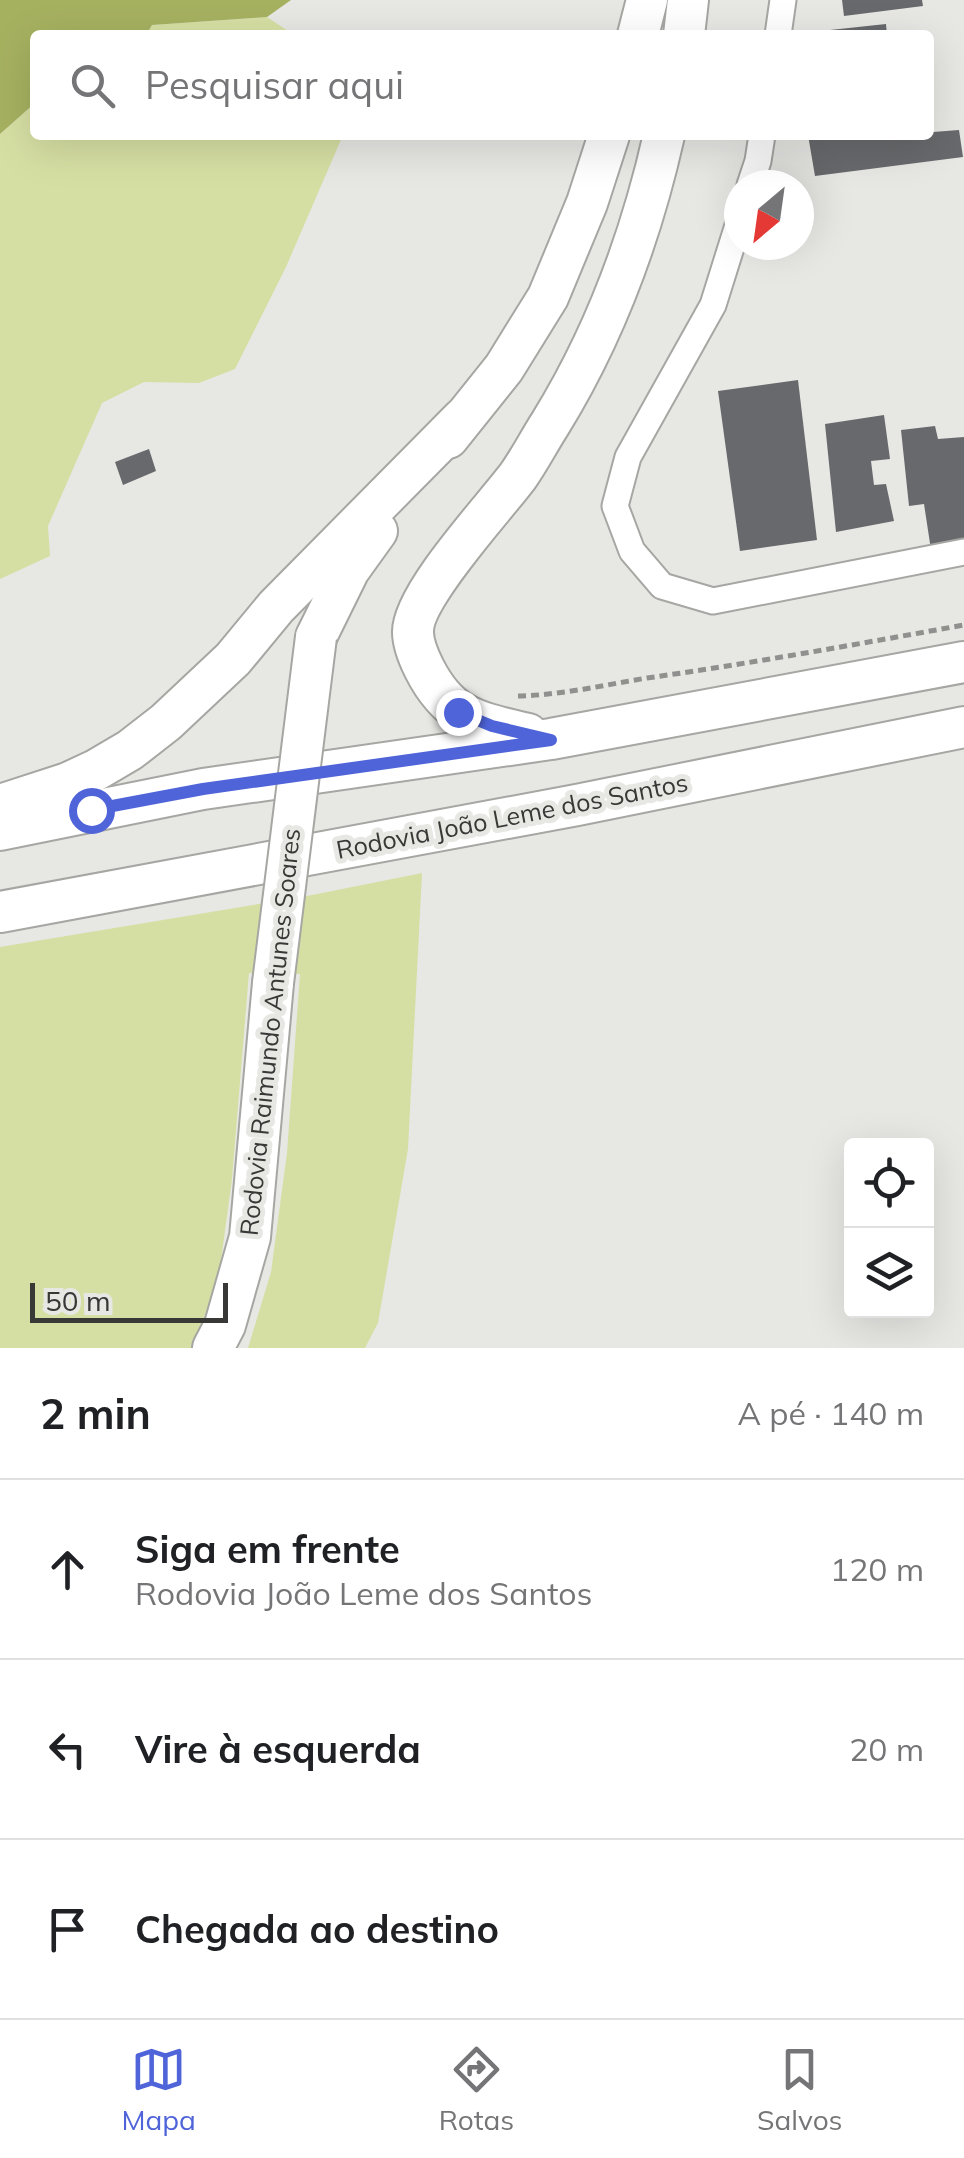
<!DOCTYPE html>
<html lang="pt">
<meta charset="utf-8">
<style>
:root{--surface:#fff;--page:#f6f6f6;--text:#202124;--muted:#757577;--line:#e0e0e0;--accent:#4f64d9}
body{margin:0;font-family:Mulish,sans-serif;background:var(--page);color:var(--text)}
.controls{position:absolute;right:30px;bottom:30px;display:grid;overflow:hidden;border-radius:10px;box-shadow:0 10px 40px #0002}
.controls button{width:90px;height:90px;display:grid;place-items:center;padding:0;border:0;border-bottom:2px solid var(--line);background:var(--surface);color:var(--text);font:50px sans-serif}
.compass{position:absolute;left:724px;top:170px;width:90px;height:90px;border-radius:50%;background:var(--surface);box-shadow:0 10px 40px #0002;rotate:209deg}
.scale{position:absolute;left:30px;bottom:25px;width:198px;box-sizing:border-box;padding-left:10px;border:5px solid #383837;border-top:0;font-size:28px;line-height:35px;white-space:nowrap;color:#383837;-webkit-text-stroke:8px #e7e7e4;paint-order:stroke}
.stop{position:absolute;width:30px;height:30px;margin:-22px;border:8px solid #4f64d9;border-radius:50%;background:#fff}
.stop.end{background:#4f64d9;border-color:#fff;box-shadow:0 2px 10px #0008}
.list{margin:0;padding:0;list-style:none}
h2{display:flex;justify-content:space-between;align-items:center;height:130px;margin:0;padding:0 40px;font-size:42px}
h2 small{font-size:32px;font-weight:400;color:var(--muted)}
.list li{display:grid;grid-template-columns:65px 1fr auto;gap:30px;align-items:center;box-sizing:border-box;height:180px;padding:0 40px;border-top:2px solid var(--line)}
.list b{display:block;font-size:38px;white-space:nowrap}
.list p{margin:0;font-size:32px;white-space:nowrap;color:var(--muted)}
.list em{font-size:32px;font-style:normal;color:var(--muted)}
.icon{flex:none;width:55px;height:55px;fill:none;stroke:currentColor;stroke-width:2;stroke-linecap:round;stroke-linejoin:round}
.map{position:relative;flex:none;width:964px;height:1348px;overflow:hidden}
.search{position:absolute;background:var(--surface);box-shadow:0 10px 40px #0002;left:30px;right:30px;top:30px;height:110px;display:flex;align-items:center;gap:25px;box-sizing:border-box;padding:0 35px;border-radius:10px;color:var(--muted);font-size:38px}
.sheet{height:670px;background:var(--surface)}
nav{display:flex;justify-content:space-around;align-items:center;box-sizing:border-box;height:140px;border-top:2px solid var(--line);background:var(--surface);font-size:28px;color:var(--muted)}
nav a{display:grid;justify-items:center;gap:5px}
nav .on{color:var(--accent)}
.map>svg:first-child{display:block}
</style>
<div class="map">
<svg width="964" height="1348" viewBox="0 0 964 1348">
<rect width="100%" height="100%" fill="#e7e7e4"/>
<g fill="#d6dfa3">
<path d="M267,17L294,35H146L152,25Z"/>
<path d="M35,103V135H343L286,267L235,369L199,383L144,382L102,403L48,526L50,556L0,579V134Z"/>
<path d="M422,873L408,1149L378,1323L365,1348H248L271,1272L287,1153L300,974L249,973L232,1179L218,1283L191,1348H0V947L307,896Z"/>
</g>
<path fill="#a6b160" d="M0,0H291L267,17L152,25L146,35H35V103L0,134Z"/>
<g fill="#68696c">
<path d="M842,0H922L923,6L844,16Z"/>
<path d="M886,24L887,35H831L830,30Z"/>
<path d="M929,122H931L933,132L959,130L963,157L815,176L808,135H929Z"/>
<path d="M798,380L817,540L740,551L718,391Z"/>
<path d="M884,415L890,459L871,461L874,485L886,484L894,521L836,532L825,424Z"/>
<path d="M935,426L938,439L964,437V544L931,550L924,504L909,506L901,430Z"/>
<path d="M149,449L156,471L123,485L115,462Z"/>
</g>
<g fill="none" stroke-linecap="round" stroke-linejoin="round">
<g stroke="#a6a7a3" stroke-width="29">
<g id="minor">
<path d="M778,35L783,0"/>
<path d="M750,185L758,161L762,135"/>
<path d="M739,222L713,305L628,457L615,506L632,551L662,586L713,601L964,552"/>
</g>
</g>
<g stroke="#a6a7a3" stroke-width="44">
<g id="primary">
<path d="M638,35L647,0"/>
<path d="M684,35L688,0"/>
<path d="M448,438L504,368L548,297L587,203L609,135"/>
<path d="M316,637L349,570L377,531"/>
<path d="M528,734C477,722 449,718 424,668C419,658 413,643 413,632C412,596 494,508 518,476C530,459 539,441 550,424C605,335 641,237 664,135"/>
<path d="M0,805L68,783L96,770L130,750L166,722L233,659L276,607L462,419"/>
<path d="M0,830L203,789L551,739L964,662"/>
<path d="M0,912L577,805L964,727"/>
<path d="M213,1348L225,1325L250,1237L273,983"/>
</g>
</g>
<path stroke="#90908e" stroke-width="5" stroke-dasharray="8 5" stroke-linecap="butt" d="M518,696C562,695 604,685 647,678C753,663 858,644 964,625"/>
<use href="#minor" stroke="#fff" stroke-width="25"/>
<use href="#primary" stroke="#fff" stroke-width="40"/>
<g stroke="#a6a7a3" stroke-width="44" stroke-linecap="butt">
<path id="primary-bridge" d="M273,983L316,637"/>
</g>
<use href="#primary-bridge" stroke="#fff" stroke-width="40"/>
</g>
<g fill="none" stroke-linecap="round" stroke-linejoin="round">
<path stroke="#4f64d9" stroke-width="12" d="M91,810L203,789L551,740L492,726L458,712"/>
</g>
<g text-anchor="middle" stroke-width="10" stroke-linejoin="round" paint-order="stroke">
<g font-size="25" fill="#383837" stroke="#e7e7e4">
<text transform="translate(512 816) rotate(-11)" y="9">Rodovia João Leme dos Santos</text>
<text transform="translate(270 1032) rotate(-84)" y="9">Rodovia Raimundo Antunes Soares</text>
</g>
</g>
</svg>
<div class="controls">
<button><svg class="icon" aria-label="locate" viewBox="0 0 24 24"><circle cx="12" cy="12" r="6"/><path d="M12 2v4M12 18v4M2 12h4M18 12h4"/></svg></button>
<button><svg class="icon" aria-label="layers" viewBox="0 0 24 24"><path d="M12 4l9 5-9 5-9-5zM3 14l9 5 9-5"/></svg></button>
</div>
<svg class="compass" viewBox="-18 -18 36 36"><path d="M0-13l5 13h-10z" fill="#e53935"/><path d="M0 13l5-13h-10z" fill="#757577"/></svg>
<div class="scale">50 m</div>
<div class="stop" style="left:91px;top:810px"></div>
<div class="stop end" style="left:458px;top:712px"></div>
<div class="search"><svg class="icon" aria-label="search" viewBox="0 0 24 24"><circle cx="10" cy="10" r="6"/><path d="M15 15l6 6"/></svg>Pesquisar aqui</div>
</div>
<section class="sheet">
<h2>2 min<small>A pé · 140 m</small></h2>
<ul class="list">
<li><svg class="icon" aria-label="ahead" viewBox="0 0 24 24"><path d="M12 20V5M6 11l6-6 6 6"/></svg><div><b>Siga em frente</b><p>Rodovia João Leme dos Santos</p></div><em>120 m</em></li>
<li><svg class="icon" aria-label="left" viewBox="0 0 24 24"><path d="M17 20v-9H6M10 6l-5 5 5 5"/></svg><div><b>Vire à esquerda</b></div><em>20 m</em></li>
<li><svg class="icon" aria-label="arrive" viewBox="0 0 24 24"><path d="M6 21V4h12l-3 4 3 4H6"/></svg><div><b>Chegada ao destino</b></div></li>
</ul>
</section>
<nav>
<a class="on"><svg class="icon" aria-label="map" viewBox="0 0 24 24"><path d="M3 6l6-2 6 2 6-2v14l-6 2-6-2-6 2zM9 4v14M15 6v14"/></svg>Mapa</a>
<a><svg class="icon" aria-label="directions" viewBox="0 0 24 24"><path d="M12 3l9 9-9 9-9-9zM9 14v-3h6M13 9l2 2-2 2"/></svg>Rotas</a>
<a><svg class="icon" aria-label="saved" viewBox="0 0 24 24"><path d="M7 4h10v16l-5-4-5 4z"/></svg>Salvos</a>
</nav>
